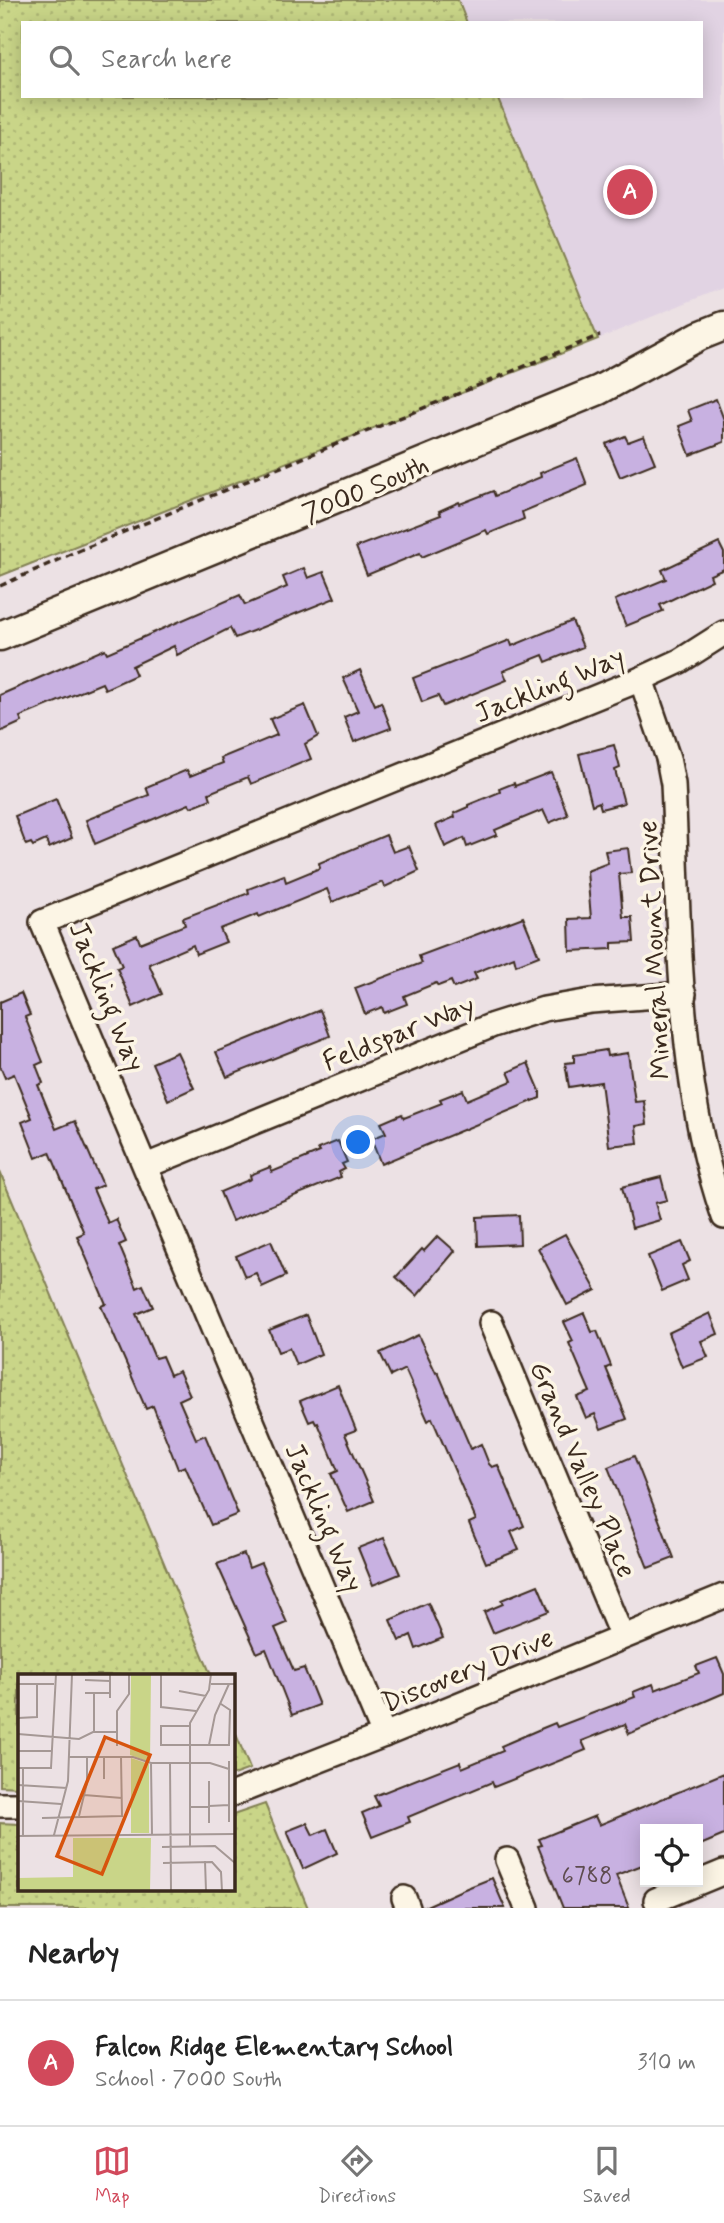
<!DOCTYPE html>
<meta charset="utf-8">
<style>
:root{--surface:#fff;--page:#f6f6f6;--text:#222;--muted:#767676;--line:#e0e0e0;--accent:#d1495b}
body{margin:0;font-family:Mynerve,sans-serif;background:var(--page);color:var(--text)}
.controls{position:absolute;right:21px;bottom:21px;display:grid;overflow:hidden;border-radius:0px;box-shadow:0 4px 18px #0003}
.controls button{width:63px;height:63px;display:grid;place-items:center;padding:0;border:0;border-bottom:2px solid var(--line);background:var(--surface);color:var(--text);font:35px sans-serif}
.you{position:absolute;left:359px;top:1143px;width:24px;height:24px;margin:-18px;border:5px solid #fff;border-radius:50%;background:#1a73e8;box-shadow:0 0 0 10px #1a73e833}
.badge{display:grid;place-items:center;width:46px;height:46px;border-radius:50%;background:var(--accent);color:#fff;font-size:23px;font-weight:700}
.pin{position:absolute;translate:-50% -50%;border:4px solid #fff;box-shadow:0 2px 7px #0006}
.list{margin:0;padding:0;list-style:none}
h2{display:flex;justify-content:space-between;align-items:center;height:91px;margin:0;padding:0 28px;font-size:30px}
h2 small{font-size:23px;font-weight:400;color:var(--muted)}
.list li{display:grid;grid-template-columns:46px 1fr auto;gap:21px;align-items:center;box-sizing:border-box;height:126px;padding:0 28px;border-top:2px solid var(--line)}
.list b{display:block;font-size:26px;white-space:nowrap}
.list p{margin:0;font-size:23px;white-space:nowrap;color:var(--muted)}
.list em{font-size:23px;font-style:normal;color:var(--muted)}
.icon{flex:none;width:38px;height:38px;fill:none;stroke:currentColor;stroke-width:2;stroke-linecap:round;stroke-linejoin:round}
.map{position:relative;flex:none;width:724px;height:1908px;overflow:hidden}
.search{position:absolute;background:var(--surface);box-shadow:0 4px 18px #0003;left:21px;right:21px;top:21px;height:77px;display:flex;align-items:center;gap:18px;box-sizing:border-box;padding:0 24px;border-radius:0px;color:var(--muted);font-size:26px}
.sheet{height:217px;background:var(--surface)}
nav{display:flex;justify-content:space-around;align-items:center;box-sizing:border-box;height:98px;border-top:2px solid var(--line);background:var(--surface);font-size:19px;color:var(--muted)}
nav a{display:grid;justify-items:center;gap:4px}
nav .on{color:var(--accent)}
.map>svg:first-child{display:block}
</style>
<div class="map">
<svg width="724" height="1908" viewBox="0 0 724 1908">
<defs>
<pattern id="grass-dots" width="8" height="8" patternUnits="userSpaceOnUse" patternTransform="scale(1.75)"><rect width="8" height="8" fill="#c9d588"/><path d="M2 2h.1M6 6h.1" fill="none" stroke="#aeb775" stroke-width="1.8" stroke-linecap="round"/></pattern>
</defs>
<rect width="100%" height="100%" fill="#ece1e4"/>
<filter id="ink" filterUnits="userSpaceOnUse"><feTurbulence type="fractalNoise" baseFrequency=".0143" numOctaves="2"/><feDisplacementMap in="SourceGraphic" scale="14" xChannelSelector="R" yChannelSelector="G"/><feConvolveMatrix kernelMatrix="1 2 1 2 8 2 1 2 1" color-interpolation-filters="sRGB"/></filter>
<g filter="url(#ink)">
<path fill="#e1d3e3" d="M458,0H724V287L598,339L497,96H701V23H467Z"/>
<g fill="url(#grass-dots)" stroke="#828053" stroke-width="2">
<path d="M0,0H458L467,23H23V96H497L598,339L0,576Z"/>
<path d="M0,1172L211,1675H19V1787L0,1786Z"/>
<path d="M233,1727L250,1769L233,1775Z"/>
<path d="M265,1804L308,1908H0V1823L19,1824V1889H233V1815Z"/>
</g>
<g fill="#c8b1e1" stroke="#3b2a1e" stroke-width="2">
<path d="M716,399L724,420V442L690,455L679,426L692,421L688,410Z"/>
<path d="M625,436L628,442L644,436L655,463L620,477L606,444Z"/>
<path d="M577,458L587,485L522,512L524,519L488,534L486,530L422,557L420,553L367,575L356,547L441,515L439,511L459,502L460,504L493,491L495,496L541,477L540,473Z"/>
<path d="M719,543L724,553V569L710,575L712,580L660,605L663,611L626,626L615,600L666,579L662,570Z"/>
<path d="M304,568L308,578L324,572L335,598L235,638L230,628L177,655L174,646L132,666L136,675L105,689L102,683L20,717L22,722L0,732V695L105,649L107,653L240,595L245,605L287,587L283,577Z"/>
<path d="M572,621L583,647L546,662L543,655L503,671L507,680L443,706L438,696L422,702L413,678L510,640L512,646Z"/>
<path d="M360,670L375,705L381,702L391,728L354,742L344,717L358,711L343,678Z"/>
<path d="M305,705L318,736L305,744L311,759L251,784L248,777L209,793L211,799L191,807L189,804L95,844L86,820L149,795L146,787L187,770L190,776L223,763L221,758L277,735L270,719Z"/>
<path d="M614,745L620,768L615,770L624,803L601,809L599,802L592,805L579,754Z"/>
<path d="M551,772L568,815L549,823L543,810L495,830L497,835L467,847L464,838L445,847L436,825L455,817L454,813L468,807V805L500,792L499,789L514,783L515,786Z"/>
<path d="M56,799L72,838L49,848L46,840L33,846L31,843L26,845L15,816Z"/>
<path d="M386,835L393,852L409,846L419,871L385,887L383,882L332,902L327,889L259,917L258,914L220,929L226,942L196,954L193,945L149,964L162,994L133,1007L117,968L122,966L113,945L137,935L140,943L185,925L183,918L249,893L248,889L284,875L286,882L320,868L319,863Z"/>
<path d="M628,848L631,873L619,874L623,917H632L634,942L612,943V949L570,951L569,919L591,918L587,871L608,863L605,851Z"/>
<path d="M523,917L539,956L516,965L514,957L474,973L477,979L454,988L451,981L438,986L436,983L404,996L407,1004L384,1013L382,1007L365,1014L355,988L422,963L419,956Z"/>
<path d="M21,993L30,1015L25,1017L43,1062L36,1065L43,1083L38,1085L56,1129L75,1121L103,1185L93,1189L108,1223L116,1219L126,1242L119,1245L137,1288L143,1285L153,1307L136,1314L155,1358L162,1356L170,1375L179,1371L190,1395L179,1400L196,1439L205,1435L238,1514L211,1525L185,1466L178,1469L153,1406L146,1409L101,1306L106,1304L77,1236L84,1233L50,1152L36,1158L22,1122L32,1118L14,1074L5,1078L0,1066V1002Z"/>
<path d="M320,1010L330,1036L227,1077L216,1052Z"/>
<path d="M606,1050L607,1056L628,1053L635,1102L644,1101L647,1124L636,1126L638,1143L609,1146L601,1082L569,1087L565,1063L574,1062V1055Z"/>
<path d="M177,1052L194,1088L168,1100L152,1063Z"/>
<path d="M528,1063L540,1091V1098L381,1164L371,1139L386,1133L381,1123L402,1114L404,1118L442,1103L440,1099L463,1090L467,1100L512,1081L508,1072Z"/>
<path d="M338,1141L347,1162L342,1164L345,1169L339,1172L341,1177L232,1221L220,1192L251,1179L250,1175L270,1167L272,1172L320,1152L318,1149Z"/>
<path d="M661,1177L667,1200L655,1203L660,1220L632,1228L622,1187Z"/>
<path d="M519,1215L520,1244L478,1246L477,1217Z"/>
<path d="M565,1234L596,1290L567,1305L538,1248Z"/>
<path d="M438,1236L455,1251L417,1296L396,1277L422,1249L424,1251Z"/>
<path d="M271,1241L286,1276L262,1287L256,1273L245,1277L236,1256Z"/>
<path d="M682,1242L690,1261L682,1265L688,1280L662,1291L648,1256Z"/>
<path d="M584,1313L592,1332L597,1331L611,1366L606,1368L627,1419L601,1429L595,1414L586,1418L577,1397L590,1392L569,1343L573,1341L564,1322Z"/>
<path d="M710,1313L718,1334L701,1341L708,1357L682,1367L668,1333Z"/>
<path d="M306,1315L321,1354L296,1365L289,1348L278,1352L269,1330Z"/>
<path d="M418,1335L436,1373L438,1372L471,1449L481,1444L489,1464L492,1467L498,1465L524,1526L511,1532L519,1550L486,1563L469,1523L476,1520L432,1418L428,1421L405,1369L391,1376L380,1353Z"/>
<path d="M338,1385L356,1430L345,1434L374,1501L348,1512L331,1474L338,1471L318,1423L316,1424L314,1420L309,1422L300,1401Z"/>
<path d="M634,1456L674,1558L648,1568L608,1467Z"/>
<path d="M384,1538L400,1574L373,1585L358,1548Z"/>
<path d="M244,1554L249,1568L261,1563L287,1623L275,1628L294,1671L304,1668L319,1705L292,1715L266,1649L257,1653L217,1564Z"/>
<path d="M538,1585L549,1611L493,1633L484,1612L503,1604L501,1600Z"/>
<path d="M428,1603L443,1638L416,1649L411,1635L399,1641L390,1620Z"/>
<path d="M717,1658L724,1674V1693L629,1734L625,1724L582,1741L586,1750L494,1787L492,1782L408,1817L410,1822L372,1837L362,1813L379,1806L374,1796L460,1762L462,1768L503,1751L501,1746L538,1730L555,1723L557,1727L635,1697L633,1692L653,1684L655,1690L699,1673L696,1666Z"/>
<path d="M724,1773V1835L698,1846V1829H645V1864L616,1875L629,1908H563L538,1846L542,1845L539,1839L595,1816L599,1825Z"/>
<path d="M307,1823L313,1835L327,1829L337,1853L303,1869L287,1831Z"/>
<path d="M492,1878L505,1908H422L462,1890Z"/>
</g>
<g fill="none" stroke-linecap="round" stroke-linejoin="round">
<g stroke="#3b2a1e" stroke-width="28">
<g id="minor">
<path d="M641,679L668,758L673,784C680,927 676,1081 724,1217"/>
<path d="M146,1166L493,1025L544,1009L591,1001L684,994"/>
<path d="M491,1323L622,1637"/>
<path d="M384,1735L42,922L641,679L680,661L724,633"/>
<path d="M233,1794L384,1735L724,1596"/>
<path d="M0,1805H19"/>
<path d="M507,1860L527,1908"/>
<path d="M404,1898L408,1908"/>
<path d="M656,1900L724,1872"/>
</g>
</g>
<g stroke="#3b2a1e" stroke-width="33">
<path id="tertiary" d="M0,636L599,390L699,336L724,326"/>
</g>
<path stroke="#3b2a1e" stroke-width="3.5" stroke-dasharray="7 5" stroke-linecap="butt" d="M0,586L73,553L600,335"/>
<use href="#minor" stroke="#fcf5e5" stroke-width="23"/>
<use href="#tertiary" stroke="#fcf5e5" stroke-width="28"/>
</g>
</g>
<g text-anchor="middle" stroke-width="7" stroke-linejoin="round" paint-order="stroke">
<g font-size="24" fill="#5e4c4f">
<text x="587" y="1883">6788</text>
</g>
<g font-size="28" fill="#3b2a1e" stroke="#fcf5e5">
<text transform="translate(365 488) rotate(-23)" y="10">7000 South</text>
<text transform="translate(549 684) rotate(-22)" y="10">Jackling Way</text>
<text transform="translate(653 950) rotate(-93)" y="10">Mineral Mount Drive</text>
<text transform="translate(108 996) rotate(68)" y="10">Jackling Way</text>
<text transform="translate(398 1032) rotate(-22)" y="10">Feldspar Way</text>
<text transform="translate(584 1469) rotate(67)" y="10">Grand Valley Place</text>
<text transform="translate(325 1517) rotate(67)" y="10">Jackling Way</text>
<text transform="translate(467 1669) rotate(-22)" y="10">Discovery Drive</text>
</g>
</g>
<g transform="translate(18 1674)">
<rect width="217" height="217" fill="#ece1e4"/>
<path d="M113,0H133L132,88L112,81ZM113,84L131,90V159H113ZM55,164H133L132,217H0V204L55,203Z" fill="#c9d588"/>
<path fill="none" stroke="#a59895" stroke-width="2" d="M143,0V33L178,37M158,0L192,1M67,6L92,7M0,10H36M193,10H217M161,17L188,22M67,19H92M76,19V58M92,24V0M0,44L19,43V10M172,52H143V71H211L212,36L203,30M0,60L61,65L75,58H99M191,71L197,41L211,10M99,72V37L111,20V0M0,77H33M50,83H115L133,89H192L211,95M86,83V105M133,89L134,160M152,89L153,217M0,94H33L38,0M5,94V162M191,107V149M0,111L49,114M66,121L104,124M0,127L43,130M171,133L211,131M61,142L69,109V83M24,144L104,142L103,83M211,148V87M36,161L50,107L54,0M0,162L217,160M172,172V49L191,16L193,0M144,173L197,172L217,189M187,187L188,217M145,189L194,188L203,198L204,217"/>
<path fill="#d7540e" fill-opacity="0.15" stroke="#d7540e" stroke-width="3.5" d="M87,63L132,81L84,200L39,182Z"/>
<rect width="217" height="217" fill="none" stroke="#3b2a1e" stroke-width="3.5"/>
</g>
</svg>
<div class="controls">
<button><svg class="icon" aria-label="locate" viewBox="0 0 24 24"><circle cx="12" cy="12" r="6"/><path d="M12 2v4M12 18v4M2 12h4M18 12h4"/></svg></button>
</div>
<div class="you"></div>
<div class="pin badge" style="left:630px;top:192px">A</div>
<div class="search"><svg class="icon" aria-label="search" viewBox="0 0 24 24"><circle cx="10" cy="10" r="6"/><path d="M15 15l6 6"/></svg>Search here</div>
</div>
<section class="sheet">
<h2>Nearby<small></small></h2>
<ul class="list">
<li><span class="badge">A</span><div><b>Falcon Ridge Elementary School</b><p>School · 7000 South</p></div><em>310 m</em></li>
</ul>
</section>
<nav>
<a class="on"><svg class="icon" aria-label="map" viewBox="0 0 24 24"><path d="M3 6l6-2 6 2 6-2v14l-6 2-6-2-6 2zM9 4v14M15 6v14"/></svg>Map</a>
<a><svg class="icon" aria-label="directions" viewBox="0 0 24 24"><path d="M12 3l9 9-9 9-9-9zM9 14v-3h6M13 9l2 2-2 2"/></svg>Directions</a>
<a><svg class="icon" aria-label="saved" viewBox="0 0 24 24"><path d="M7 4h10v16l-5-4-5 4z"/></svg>Saved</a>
</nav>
